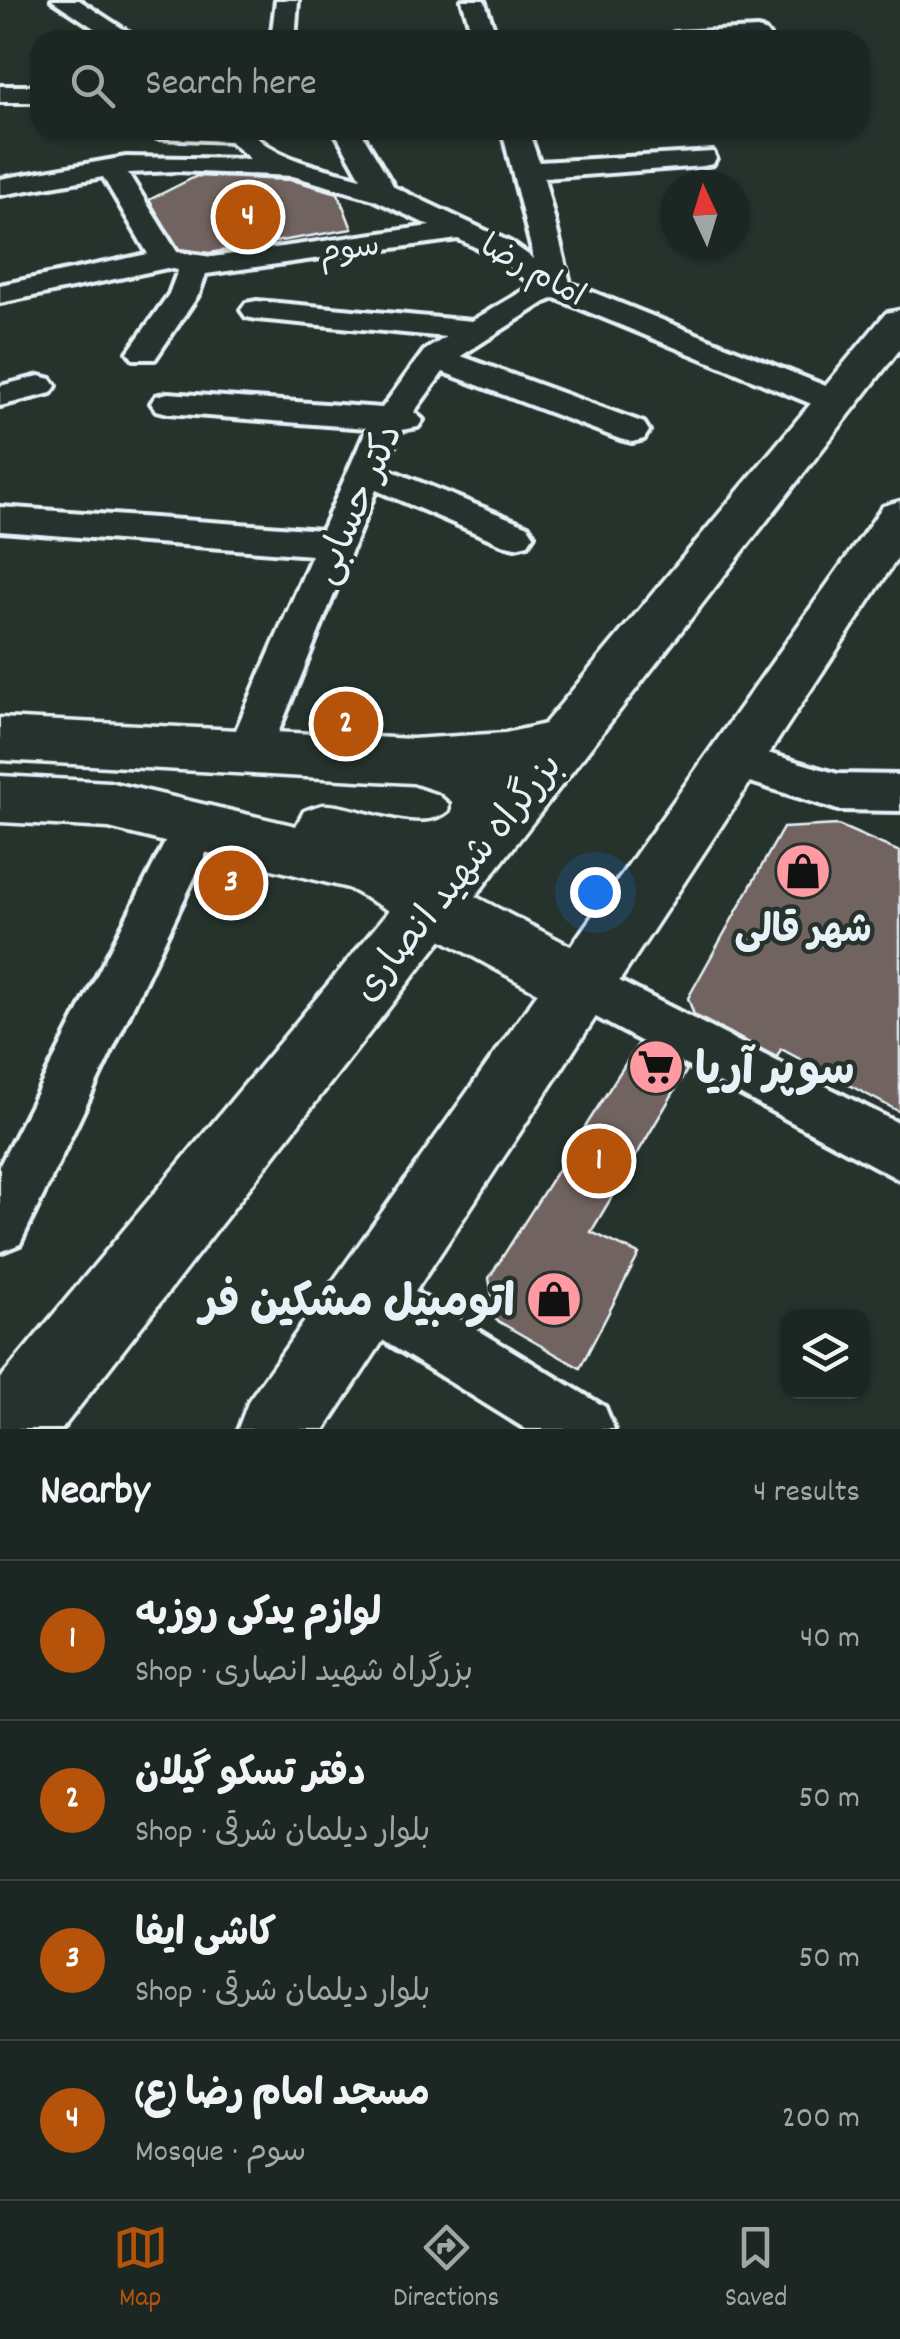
<!DOCTYPE html>
<meta charset="utf-8">
<style>
:root{--surface:#1c2622;--page:#29322f;--text:#f1f3f6;--muted:#a0a5a5;--line:#3a4340;--accent:#b45309}
body{margin:0;font-family:Dekko,"Playpen Sans Arabic",sans-serif;background:var(--page);color:var(--text)}
.controls{position:absolute;right:30px;bottom:30px;display:grid;overflow:hidden;border-radius:20px;box-shadow:0 2px 8px #0004}
.controls button{width:90px;height:90px;display:grid;place-items:center;padding:0;border:0;border-bottom:2px solid var(--line);background:var(--surface);color:var(--text);font:50px sans-serif}
.compass{position:absolute;left:660px;top:170px;width:90px;height:90px;border-radius:50%;background:var(--surface);box-shadow:0 2px 8px #0004;rotate:356deg}
.you{position:absolute;left:595px;top:892px;width:35px;height:35px;margin:-25px;border:8px solid #fff;border-radius:50%;background:#1a73e8;box-shadow:0 0 0 15px #1a73e833}
.badge{display:grid;place-items:center;width:65px;height:65px;border-radius:50%;background:var(--accent);color:#fff;font-size:32px;font-weight:700}
.pin{position:absolute;translate:-50% -50%;border:5px solid #fff;box-shadow:0 2px 10px #0006}
.list{margin:0;padding:0;list-style:none}
h2{display:flex;justify-content:space-between;align-items:center;height:130px;margin:0;padding:0 40px;font-size:42px}
h2 small{font-size:32px;font-weight:400;color:var(--muted)}
.list li{display:grid;grid-template-columns:65px 1fr auto;gap:30px;align-items:center;box-sizing:border-box;height:160px;padding:0 40px;border-top:2px solid var(--line)}
.list b{display:block;font-size:38px;white-space:nowrap}
.list p{margin:0;font-size:32px;white-space:nowrap;color:var(--muted)}
.list em{font-size:32px;font-style:normal;color:var(--muted)}
.icon{flex:none;width:55px;height:55px;fill:none;stroke:currentColor;stroke-width:2;stroke-linecap:round;stroke-linejoin:round}
.map{position:relative;flex:none;width:900px;height:1429px;overflow:hidden}
.search{position:absolute;background:var(--surface);box-shadow:0 2px 8px #0004;left:30px;right:30px;top:30px;height:110px;display:flex;align-items:center;gap:25px;box-sizing:border-box;padding:0 35px;border-radius:30px;color:var(--muted);font-size:38px}
.sheet{height:770px;background:var(--surface)}
nav{display:flex;justify-content:space-around;align-items:center;box-sizing:border-box;height:140px;border-top:2px solid var(--line);background:var(--surface);font-size:28px;color:var(--muted)}
nav a{display:grid;justify-items:center;gap:5px}
nav .on{color:var(--accent)}
.map>svg:first-child{display:block}
</style>
<div class="map">
<svg width="900" height="1429" viewBox="0 0 900 1429">
<rect width="100%" height="100%" fill="#26332d"/>
<filter id="ink" filterUnits="userSpaceOnUse"><feTurbulence type="fractalNoise" baseFrequency=".01" numOctaves="2"/><feDisplacementMap in="SourceGraphic" scale="20" xChannelSelector="R" yChannelSelector="G"/><feConvolveMatrix kernelMatrix="1 2 1 2 8 2 1 2 1" color-interpolation-filters="sRGB"/></filter>
<g filter="url(#ink)">
<g fill="#71645e" stroke="#e8f1f8" stroke-width="2.5">
<path d="M197,176L292,180L338,193L352,229L209,253L179,249L149,200Z"/>
<path d="M838,825L900,852V1112L781,1049L777,1057L694,1015L688,998L783,828Z"/>
<path d="M638,1044L687,1070L591,1232L639,1254L580,1368L496,1320L489,1278Z"/>
</g>
<g fill="none" stroke-linecap="round" stroke-linejoin="round">
<g stroke="#e8f1f8" stroke-width="8">
<g id="minor">
<path d="M52,0H79L140,40H112Z"/>
<path d="M276,0H298L295,40H271Z"/>
<path d="M462,0H484L498,40H474Z"/>
<path d="M757,29L765,31L769,36L766,40H662L674,33Z"/>
<rect x="0" y="86" width="40" height="16"/>
<path d="M144,130H249C277,161 322,167 361,178L334,130H360L394,187L510,242L534,259L502,130H528L539,162L713,152L716,158L713,164L703,166L544,178L570,283L848,395L853,402L848,409H824L555,298L545,302L461,356L644,423L649,431L644,439L632,442L620,439L443,372L414,412L423,420L418,427L401,430L385,468L528,526L534,535L528,544L515,547L502,544L376,490L270,753L263,765L248,770L233,765L226,753L312,555L0,531V507L322,530L367,428L168,413L156,410L151,403L156,396L168,393L382,408L424,351L446,337L257,319L246,317L241,310L246,303L257,301L472,321L533,285L490,254L458,239L206,274L199,294L155,359H133L128,352L169,294L178,270L167,268L0,303V285L148,254L103,177L0,195V179L126,157L250,159L230,141L157,138ZM176,171L293,176L373,199L430,226L212,257L177,252L128,173Z"/>
<path d="M39,376L51,379L56,386L51,393L0,406V386Z"/>
<path d="M734,743L838,774L900,775V811L838,810L719,772L712,760L719,748Z"/>
<path d="M195,809L211,815L218,828L20,1244L0,1252V1165L179,815Z"/>
<path d="M582,962L900,1124V1180L564,1000L557,984L564,968Z"/>
<path d="M368,1268L389,1276L605,1407L614,1429H526L347,1318L339,1297L347,1276Z"/>
</g>
</g>
<g stroke="#e8f1f8" stroke-width="7">
<path id="primary" d="M0,718L412,739L505,733L564,720L584,726L592,741L584,756L501,777C531,835 480,869 426,871L605,964L614,984L605,1004L582,1013L559,1004L348,888L109,828L0,822V776L109,782L296,826L304,811C311,809 320,804 327,805C361,806 423,840 452,812V802L440,792L413,783L0,760Z"/>
</g>
<g stroke="#e8f1f8" stroke-width="7">
<g id="trunk">
<path d="M900,310V349L62,1429H0V1379L886,313Z"/>
<path d="M900,501V554L325,1429H238L249,1400L883,506Z"/>
</g>
</g>
<use href="#minor" fill="#26332d" fill-rule="evenodd"/>
<use href="#primary" fill="#26332d" fill-rule="evenodd"/>
<use href="#trunk" fill="#26332d" fill-rule="evenodd"/>
</g>
</g>
<defs>
<g id="shop-disc" transform="scale(2.875)"><circle r="9.5" fill="#ff9aa2" stroke="#26332d"/><path d="M-5-2.5h2.3a2.7 3.5 0 0 1 5.4 0H5L5.5 6h-11ZM-1.5-2.5h3a1.5 2.3 0 0 0-3 0Z" fill="#111"/></g>
<g id="supermarket-disc" transform="scale(2.875)"><circle r="9.5" fill="#ff9aa2" stroke="#26332d"/><path d="M-6-5.5h2.5l.6 2H6L4.5 2H-2.5L-4.4-4H-6ZM-1.5 3.2a1.3 1.3 0 1 0 .1 0ZM3 3.2a1.3 1.3 0 1 0 .1 0Z" fill="#111"/></g>
</defs>
<g fill-rule="evenodd">
<use href="#shop-disc" x="803" y="871"/>
<use href="#supermarket-disc" x="656" y="1067"/>
<use href="#shop-disc" x="554" y="1299"/>
</g>
<g text-anchor="middle" stroke-width="9" stroke-linejoin="round" paint-order="stroke">
<g font-size="32" fill="#e8f1f8" stroke="#26332d">
<text transform="translate(349 247) rotate(-8)" y="11">سوم</text>
<text transform="translate(534 269) rotate(29)" y="11">امام رضا</text>
</g>
<g font-size="38" fill="#e8f1f8" stroke="#26332d">
<text transform="translate(355 503) rotate(-66)" y="13">دکتر حسابی</text>
<text transform="translate(456 876) rotate(-51)" y="13">بزرگراه شهید انصاری</text>
</g>
<g font-size="38" font-weight="bold" fill="#e8f1f8" stroke="#26332d">
<text x="803" y="941">شهر قالی</text>
</g>
<g font-size="45" font-weight="bold" fill="#e8f1f8" stroke="#26332d" text-anchor="start">
<text x="695" y="1083">سوپر آریا</text>
<text x="515" y="1315" text-anchor="end">اتومبیل مشکین فر</text>
</g>
</g>
</svg>
<div class="controls">
<button><svg class="icon" aria-label="layers" viewBox="0 0 24 24"><path d="M12 4l9 5-9 5-9-5zM3 14l9 5 9-5"/></svg></button>
</div>
<svg class="compass" viewBox="-18 -18 36 36"><path d="M0-13l5 13h-10z" fill="#e53935"/><path d="M0 13l5-13h-10z" fill="#a0a5a5"/></svg>
<div class="you"></div>
<div class="pin badge" style="left:599px;top:1161px">1</div>
<div class="pin badge" style="left:346px;top:724px">2</div>
<div class="pin badge" style="left:231px;top:883px">3</div>
<div class="pin badge" style="left:248px;top:217px">4</div>
<div class="search"><svg class="icon" aria-label="search" viewBox="0 0 24 24"><circle cx="10" cy="10" r="6"/><path d="M15 15l6 6"/></svg>Search here</div>
</div>
<section class="sheet">
<h2>Nearby<small>4 results</small></h2>
<ul class="list">
<li><span class="badge">1</span><div><b>لوازم یدکی روزبه</b><p>Shop · بزرگراه شهید انصاری</p></div><em>40 m</em></li>
<li><span class="badge">2</span><div><b>دفتر تسکو گیلان</b><p>Shop · بلوار دیلمان شرقی</p></div><em>50 m</em></li>
<li><span class="badge">3</span><div><b>کاشی ایفا</b><p>Shop · بلوار دیلمان شرقی</p></div><em>50 m</em></li>
<li><span class="badge">4</span><div><b>مسجد امام رضا (ع)</b><p>Mosque · سوم</p></div><em>200 m</em></li>
</ul>
</section>
<nav>
<a class="on"><svg class="icon" aria-label="map" viewBox="0 0 24 24"><path d="M3 6l6-2 6 2 6-2v14l-6 2-6-2-6 2zM9 4v14M15 6v14"/></svg>Map</a>
<a><svg class="icon" aria-label="directions" viewBox="0 0 24 24"><path d="M12 3l9 9-9 9-9-9zM9 14v-3h6M13 9l2 2-2 2"/></svg>Directions</a>
<a><svg class="icon" aria-label="saved" viewBox="0 0 24 24"><path d="M7 4h10v16l-5-4-5 4z"/></svg>Saved</a>
</nav>
